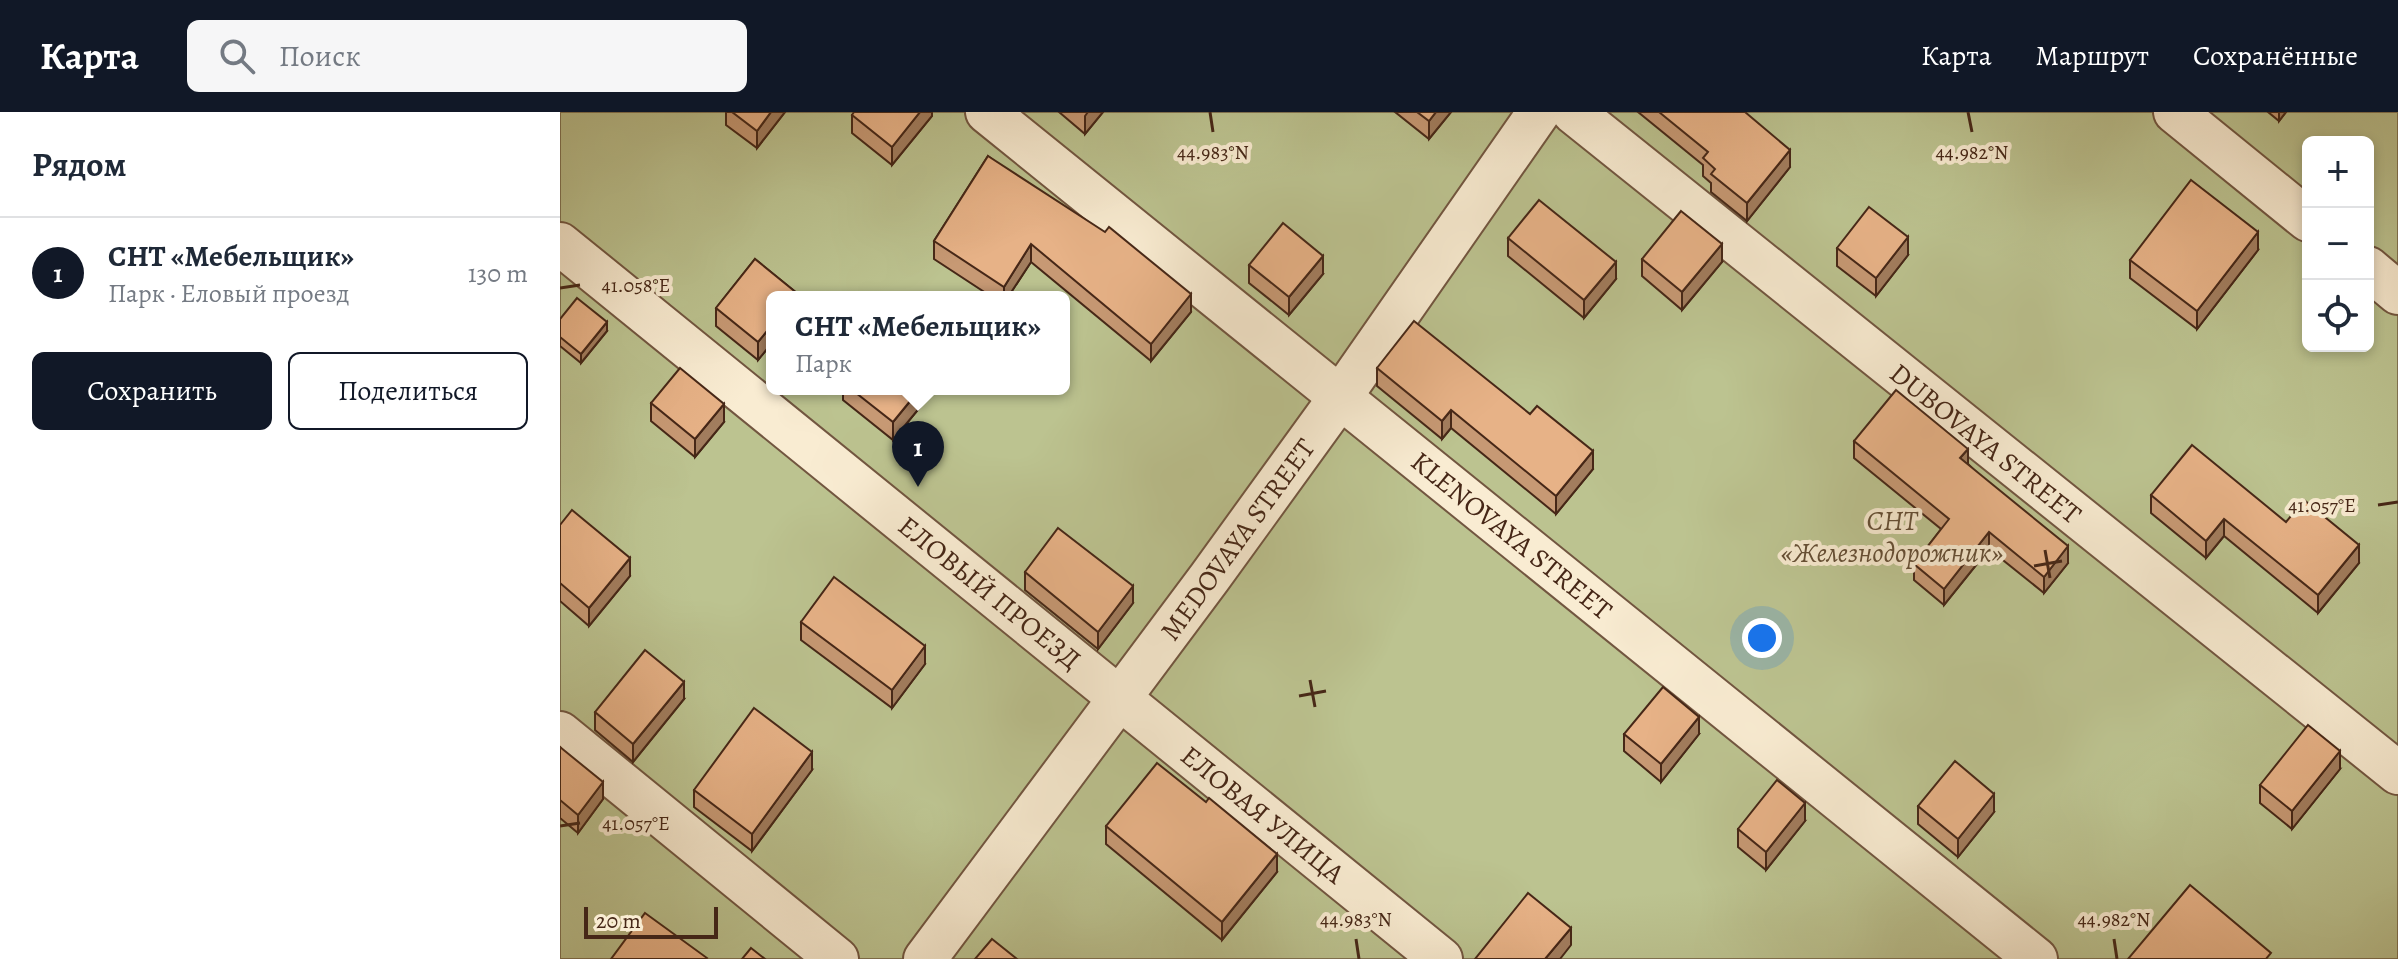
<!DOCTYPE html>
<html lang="ru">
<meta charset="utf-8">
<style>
:root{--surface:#fff;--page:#f6f6f7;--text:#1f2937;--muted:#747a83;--line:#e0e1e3;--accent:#111827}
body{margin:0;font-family:Alegreya,serif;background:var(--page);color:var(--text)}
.controls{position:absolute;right:24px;top:24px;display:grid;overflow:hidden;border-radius:12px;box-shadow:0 4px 12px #0003}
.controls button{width:72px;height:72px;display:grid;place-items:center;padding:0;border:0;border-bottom:2px solid var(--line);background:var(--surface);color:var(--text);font:40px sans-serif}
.scale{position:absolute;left:24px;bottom:20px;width:134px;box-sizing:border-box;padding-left:8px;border:4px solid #462717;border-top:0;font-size:22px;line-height:28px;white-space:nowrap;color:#462717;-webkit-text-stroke:6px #f9ecd2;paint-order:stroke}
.you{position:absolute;left:1202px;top:526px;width:28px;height:28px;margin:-20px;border:6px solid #fff;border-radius:50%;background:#1a73e8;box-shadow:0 0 0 12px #1a73e833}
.badge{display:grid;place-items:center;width:52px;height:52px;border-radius:50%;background:var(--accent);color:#fff;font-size:26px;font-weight:700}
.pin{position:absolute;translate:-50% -66px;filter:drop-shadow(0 2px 4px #0008)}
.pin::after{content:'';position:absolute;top:42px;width:28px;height:24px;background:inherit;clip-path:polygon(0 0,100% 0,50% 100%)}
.popup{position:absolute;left:206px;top:179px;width:304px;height:104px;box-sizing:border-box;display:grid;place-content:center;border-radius:12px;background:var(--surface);filter:drop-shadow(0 2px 6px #0005);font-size:26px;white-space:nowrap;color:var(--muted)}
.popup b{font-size:30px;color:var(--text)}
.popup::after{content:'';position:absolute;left:50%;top:100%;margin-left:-16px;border:16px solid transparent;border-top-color:var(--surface)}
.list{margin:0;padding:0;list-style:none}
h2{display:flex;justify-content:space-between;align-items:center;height:104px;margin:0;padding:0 32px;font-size:34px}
h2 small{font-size:26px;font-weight:400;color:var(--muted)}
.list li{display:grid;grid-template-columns:52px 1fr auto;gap:24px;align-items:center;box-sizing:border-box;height:112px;padding:0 32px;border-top:2px solid var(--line)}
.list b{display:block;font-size:30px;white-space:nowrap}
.list p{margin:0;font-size:26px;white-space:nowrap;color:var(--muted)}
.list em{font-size:26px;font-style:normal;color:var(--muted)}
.actions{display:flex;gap:16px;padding:24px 32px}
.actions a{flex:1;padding:18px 0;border:2px solid var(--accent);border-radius:12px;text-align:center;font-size:28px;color:var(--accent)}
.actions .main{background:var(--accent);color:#fff}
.icon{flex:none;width:44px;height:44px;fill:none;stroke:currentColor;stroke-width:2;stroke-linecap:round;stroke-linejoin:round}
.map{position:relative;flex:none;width:1838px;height:847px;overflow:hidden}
header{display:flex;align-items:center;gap:48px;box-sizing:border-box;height:112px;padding:0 40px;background:var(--accent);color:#fff}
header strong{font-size:38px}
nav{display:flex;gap:44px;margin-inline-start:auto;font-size:28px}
.search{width:560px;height:72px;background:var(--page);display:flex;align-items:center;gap:20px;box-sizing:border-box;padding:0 28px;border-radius:12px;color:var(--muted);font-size:30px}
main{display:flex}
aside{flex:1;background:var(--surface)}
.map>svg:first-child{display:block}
</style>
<header>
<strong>Карта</strong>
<div class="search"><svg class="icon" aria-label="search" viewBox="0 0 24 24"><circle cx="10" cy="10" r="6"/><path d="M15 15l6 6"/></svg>Поиск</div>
<nav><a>Карта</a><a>Маршрут</a><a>Сохранённые</a></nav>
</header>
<main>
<aside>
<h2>Рядом<small></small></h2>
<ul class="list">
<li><span class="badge">1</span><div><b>СНТ «Мебельщик»</b><p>Парк · Еловый проезд</p></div><em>130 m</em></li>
</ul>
<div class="actions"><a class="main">Сохранить</a><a>Поделиться</a></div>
</aside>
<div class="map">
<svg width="1838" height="847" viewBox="0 0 1838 847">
<rect width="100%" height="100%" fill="#f6e2ba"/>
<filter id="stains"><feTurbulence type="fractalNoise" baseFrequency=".0025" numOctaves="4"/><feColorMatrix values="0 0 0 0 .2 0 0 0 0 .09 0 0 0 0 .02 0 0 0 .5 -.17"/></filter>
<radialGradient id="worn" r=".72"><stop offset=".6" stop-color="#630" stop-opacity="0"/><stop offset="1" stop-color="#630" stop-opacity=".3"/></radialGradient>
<path fill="#bcc390" stroke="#817554" stroke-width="2" fill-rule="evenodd" d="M0,0H1838V847H0ZM1748,30H1808V234H1748ZM212,185H504V277H212Z"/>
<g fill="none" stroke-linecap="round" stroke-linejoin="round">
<g stroke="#725640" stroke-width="46">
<g id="street">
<path d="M427,0L1476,847"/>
<path d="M1013,0L1838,661"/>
<path d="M1615,0L1748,108"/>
<path d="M0,132L881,847"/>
<path d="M1808,156L1838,181"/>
<path d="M0,621L277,847"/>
<path d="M365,847L650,465L781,284L979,0"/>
</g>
</g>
<use href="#street" stroke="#f9ecd2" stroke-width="42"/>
</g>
<g fill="#c79974" stroke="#462717" stroke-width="2">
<path d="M166,0H225L197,36L166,13Z"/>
<path d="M372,0V4L332,53L292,21V3Z"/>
<path d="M499,0H543L525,22Z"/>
<path d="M835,0H891L869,27Z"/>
<path d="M1078,0H1185L1230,55L1187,109L1151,80V71L1143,64V53Z"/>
<path d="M1708,0H1726L1719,9Z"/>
<path d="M428,44L631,200L591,249L471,150L448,185H432L374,147V129Z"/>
<path d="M948,126L1056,167L1024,206L948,144Z"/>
<path d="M1277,136L1348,143L1316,184L1277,154Z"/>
<path d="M1698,138L1637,217L1570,166V148Z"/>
<path d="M195,147L238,182V185H212V231L198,248L156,214V196Z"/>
<path d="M1082,147L1162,150L1122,198L1082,164Z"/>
<path d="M689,153L763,162L729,203L689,171Z"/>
<path d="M0,207L47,219L21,251L0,234Z"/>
<path d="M817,256L970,302L1033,357L996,402L891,316L882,327L817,274Z"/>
<path d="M283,277H375L333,328L283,288Z"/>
<path d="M91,291L164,310L135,345L91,309Z"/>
<path d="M1294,329L1408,352L1508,451L1484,481L1429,437L1384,493L1354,468V452L1381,417L1294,346Z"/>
<path d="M1591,383L1726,410L1799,451L1758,501L1664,424L1646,446L1591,401Z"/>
<path d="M0,413L70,464L29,514L0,489Z"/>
<path d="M465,460L573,491L538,537L465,478Z"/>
<path d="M241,510L365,552L332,596L241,528Z"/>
<path d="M124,587L73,650L35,618V600Z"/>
<path d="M1064,622H1139L1101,670L1064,639Z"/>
<path d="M0,635L43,687L18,721L0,706Z"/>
<path d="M1780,657L1732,717L1700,691V673Z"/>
<path d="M252,658L192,739L134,695V678Z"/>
<path d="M1358,694L1434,700L1398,745L1358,712Z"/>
<path d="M1245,709L1206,758L1178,735V717Z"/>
<path d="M546,714L717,760L662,828L546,732Z"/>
</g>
<g fill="#a27d5e" stroke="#462717" stroke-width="2">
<path d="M211,0H225L197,36V19Z"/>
<path d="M360,0H372V4L332,53V35Z"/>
<path d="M528,0H543L525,22V4Z"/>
<path d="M876,0H891L869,27V9Z"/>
<path d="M1719,0H1726L1719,9Z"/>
<path d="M1230,38V55L1187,109V91Z"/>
<path d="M1698,120V138L1637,217V199Z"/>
<path d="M1348,125V143L1316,184V166Z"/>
<path d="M471,132V150L448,185H444V175Z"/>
<path d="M1162,132V150L1122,198V180Z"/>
<path d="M763,144V162L729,203V185Z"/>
<path d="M1056,150V167L1024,206V188Z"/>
<path d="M631,182V200L591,249V232Z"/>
<path d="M47,210V219L21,251V242Z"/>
<path d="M212,213V231L198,248V230Z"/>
<path d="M360,277H375L333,328V310Z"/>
<path d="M164,292V310L135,345V327Z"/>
<path d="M891,298V316L882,327V309Z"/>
<path d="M1408,337V353L1400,346Z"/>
<path d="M1033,339V357L996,402V384Z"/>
<path d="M1664,407V424L1646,446V429Z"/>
<path d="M1429,420V437L1384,493V477Z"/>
<path d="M1799,433V451L1758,501V483Z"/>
<path d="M1508,434V451L1484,481V465Z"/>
<path d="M70,446V464L29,514V496Z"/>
<path d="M573,474V491L538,537V520Z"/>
<path d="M365,534V552L332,596V578Z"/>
<path d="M124,570V587L73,650V632Z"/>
<path d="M1139,605V622L1101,670V652Z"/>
<path d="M1780,639V657L1732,717V699Z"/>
<path d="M252,640V658L192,739V722Z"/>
<path d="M43,670V687L18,721V703Z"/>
<path d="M1434,682V700L1398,745V727Z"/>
<path d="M1245,691V709L1206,758V740Z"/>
<path d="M717,742V760L662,828V810Z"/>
<path d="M1011,816V833L1000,847H985Z"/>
</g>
<g fill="#e7b287" stroke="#462717" stroke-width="2">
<path d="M172,0H211L197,19Z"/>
<path d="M294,0H360L332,35L292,3Z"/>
<path d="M857,0H876L869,9Z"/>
<path d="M1099,0H1185L1230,38L1187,91L1151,62L1155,57L1143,46L1148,40Z"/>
<path d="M428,44L545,120L549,115L631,182L591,232L471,132L444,175L374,129Z"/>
<path d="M1631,68L1698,120L1637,199L1570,148Z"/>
<path d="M979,88L1056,150L1024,188L948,126Z"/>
<path d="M1309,95L1348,125L1316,166L1277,136Z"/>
<path d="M1121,99L1162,132L1122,180L1082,147Z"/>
<path d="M723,111L763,144L729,185L689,153Z"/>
<path d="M195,147L238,182L235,185H212V213L198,230L156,196Z"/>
<path d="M17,186L47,210L21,242L0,225V207Z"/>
<path d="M854,209L970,302L977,294L1033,339L996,384L891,298L882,309L817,256Z"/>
<path d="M120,256L164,292L135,327L91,291Z"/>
<path d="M291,277H360L333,310Z"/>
<path d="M1336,278L1408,337L1400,346L1508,434L1484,465L1429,420L1384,477L1354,452L1389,407L1294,329Z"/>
<path d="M1632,333L1726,410L1744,388L1799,433L1758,483L1664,407L1646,429L1591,383Z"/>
<path d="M12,398L70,446L29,496L0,471V413Z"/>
<path d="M498,416L573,474L538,520L465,460Z"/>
<path d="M274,465L365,534L332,578L241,510Z"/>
<path d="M85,538L124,570L73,632L35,600Z"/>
<path d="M1103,575L1139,605L1101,652L1064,622Z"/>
<path d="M194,596L252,640L192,722L134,678Z"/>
<path d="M1748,613L1780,639L1732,699L1700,673Z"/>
<path d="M0,635L43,670L18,703L0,688Z"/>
<path d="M1395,649L1434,682L1398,727L1358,694Z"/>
<path d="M597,651L646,690L649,686L717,742L662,810L546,714Z"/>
<path d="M1217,668L1245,691L1206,740L1178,717Z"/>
<path d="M1630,773L1711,841L1706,847H1568Z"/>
<path d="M968,781L1011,816L985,847H915Z"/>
<path d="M85,801L147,846L146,847H51Z"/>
<path d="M432,827L457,847H415Z"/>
<path d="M191,836L205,847H182Z"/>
</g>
<path fill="none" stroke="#462717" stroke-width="3" d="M650,0L653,20M1408,0L1412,20M0,176L20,173M1818,393L1838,390M1485,438L1490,466M1474,454L1502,449M750,568L755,595M739,584L766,579M0,714L20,711M796,827L799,847M1554,827L1557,847"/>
<g text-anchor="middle" stroke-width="8" stroke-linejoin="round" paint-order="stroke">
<g font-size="28" fill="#462717" stroke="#f9ecd2">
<text transform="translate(1426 331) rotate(39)" y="10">DUBOVAYA STREET</text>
<text transform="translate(952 423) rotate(39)" y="10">KLENOVAYA STREET</text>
<text transform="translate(677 427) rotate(-54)" y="10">MEDOVAYA STREET</text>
<text transform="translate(430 480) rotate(39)" y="10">ЕЛОВЫЙ ПРОЕЗД</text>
<text transform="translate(703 702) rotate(39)" y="10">ЕЛОВАЯ УЛИЦА</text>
</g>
<g font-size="28" font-style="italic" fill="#644e35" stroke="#f9ecd2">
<text x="1332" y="418">СНТ<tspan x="1332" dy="32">«Железнодорожник»</tspan></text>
</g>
</g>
<g font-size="20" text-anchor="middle" fill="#462717" stroke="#f9ecd2" stroke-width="8" stroke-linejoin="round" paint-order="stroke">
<text x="653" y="47">44.983°N</text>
<text x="1412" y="47">44.982°N</text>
<text x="76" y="180">41.058°E</text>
<text x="1762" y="400">41.057°E</text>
<text x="76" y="718">41.057°E</text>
<text x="796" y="814">44.983°N</text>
<text x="1554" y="814">44.982°N</text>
</g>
<rect width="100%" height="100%" filter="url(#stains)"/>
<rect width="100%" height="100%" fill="url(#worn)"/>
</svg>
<div class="controls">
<button>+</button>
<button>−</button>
<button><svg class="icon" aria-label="locate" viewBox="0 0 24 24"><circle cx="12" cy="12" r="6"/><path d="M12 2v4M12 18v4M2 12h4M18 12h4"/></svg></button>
</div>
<div class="scale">20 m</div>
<div class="you"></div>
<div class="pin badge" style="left:358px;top:375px">1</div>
<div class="popup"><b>СНТ «Мебельщик»</b>Парк</div>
</div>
</main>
